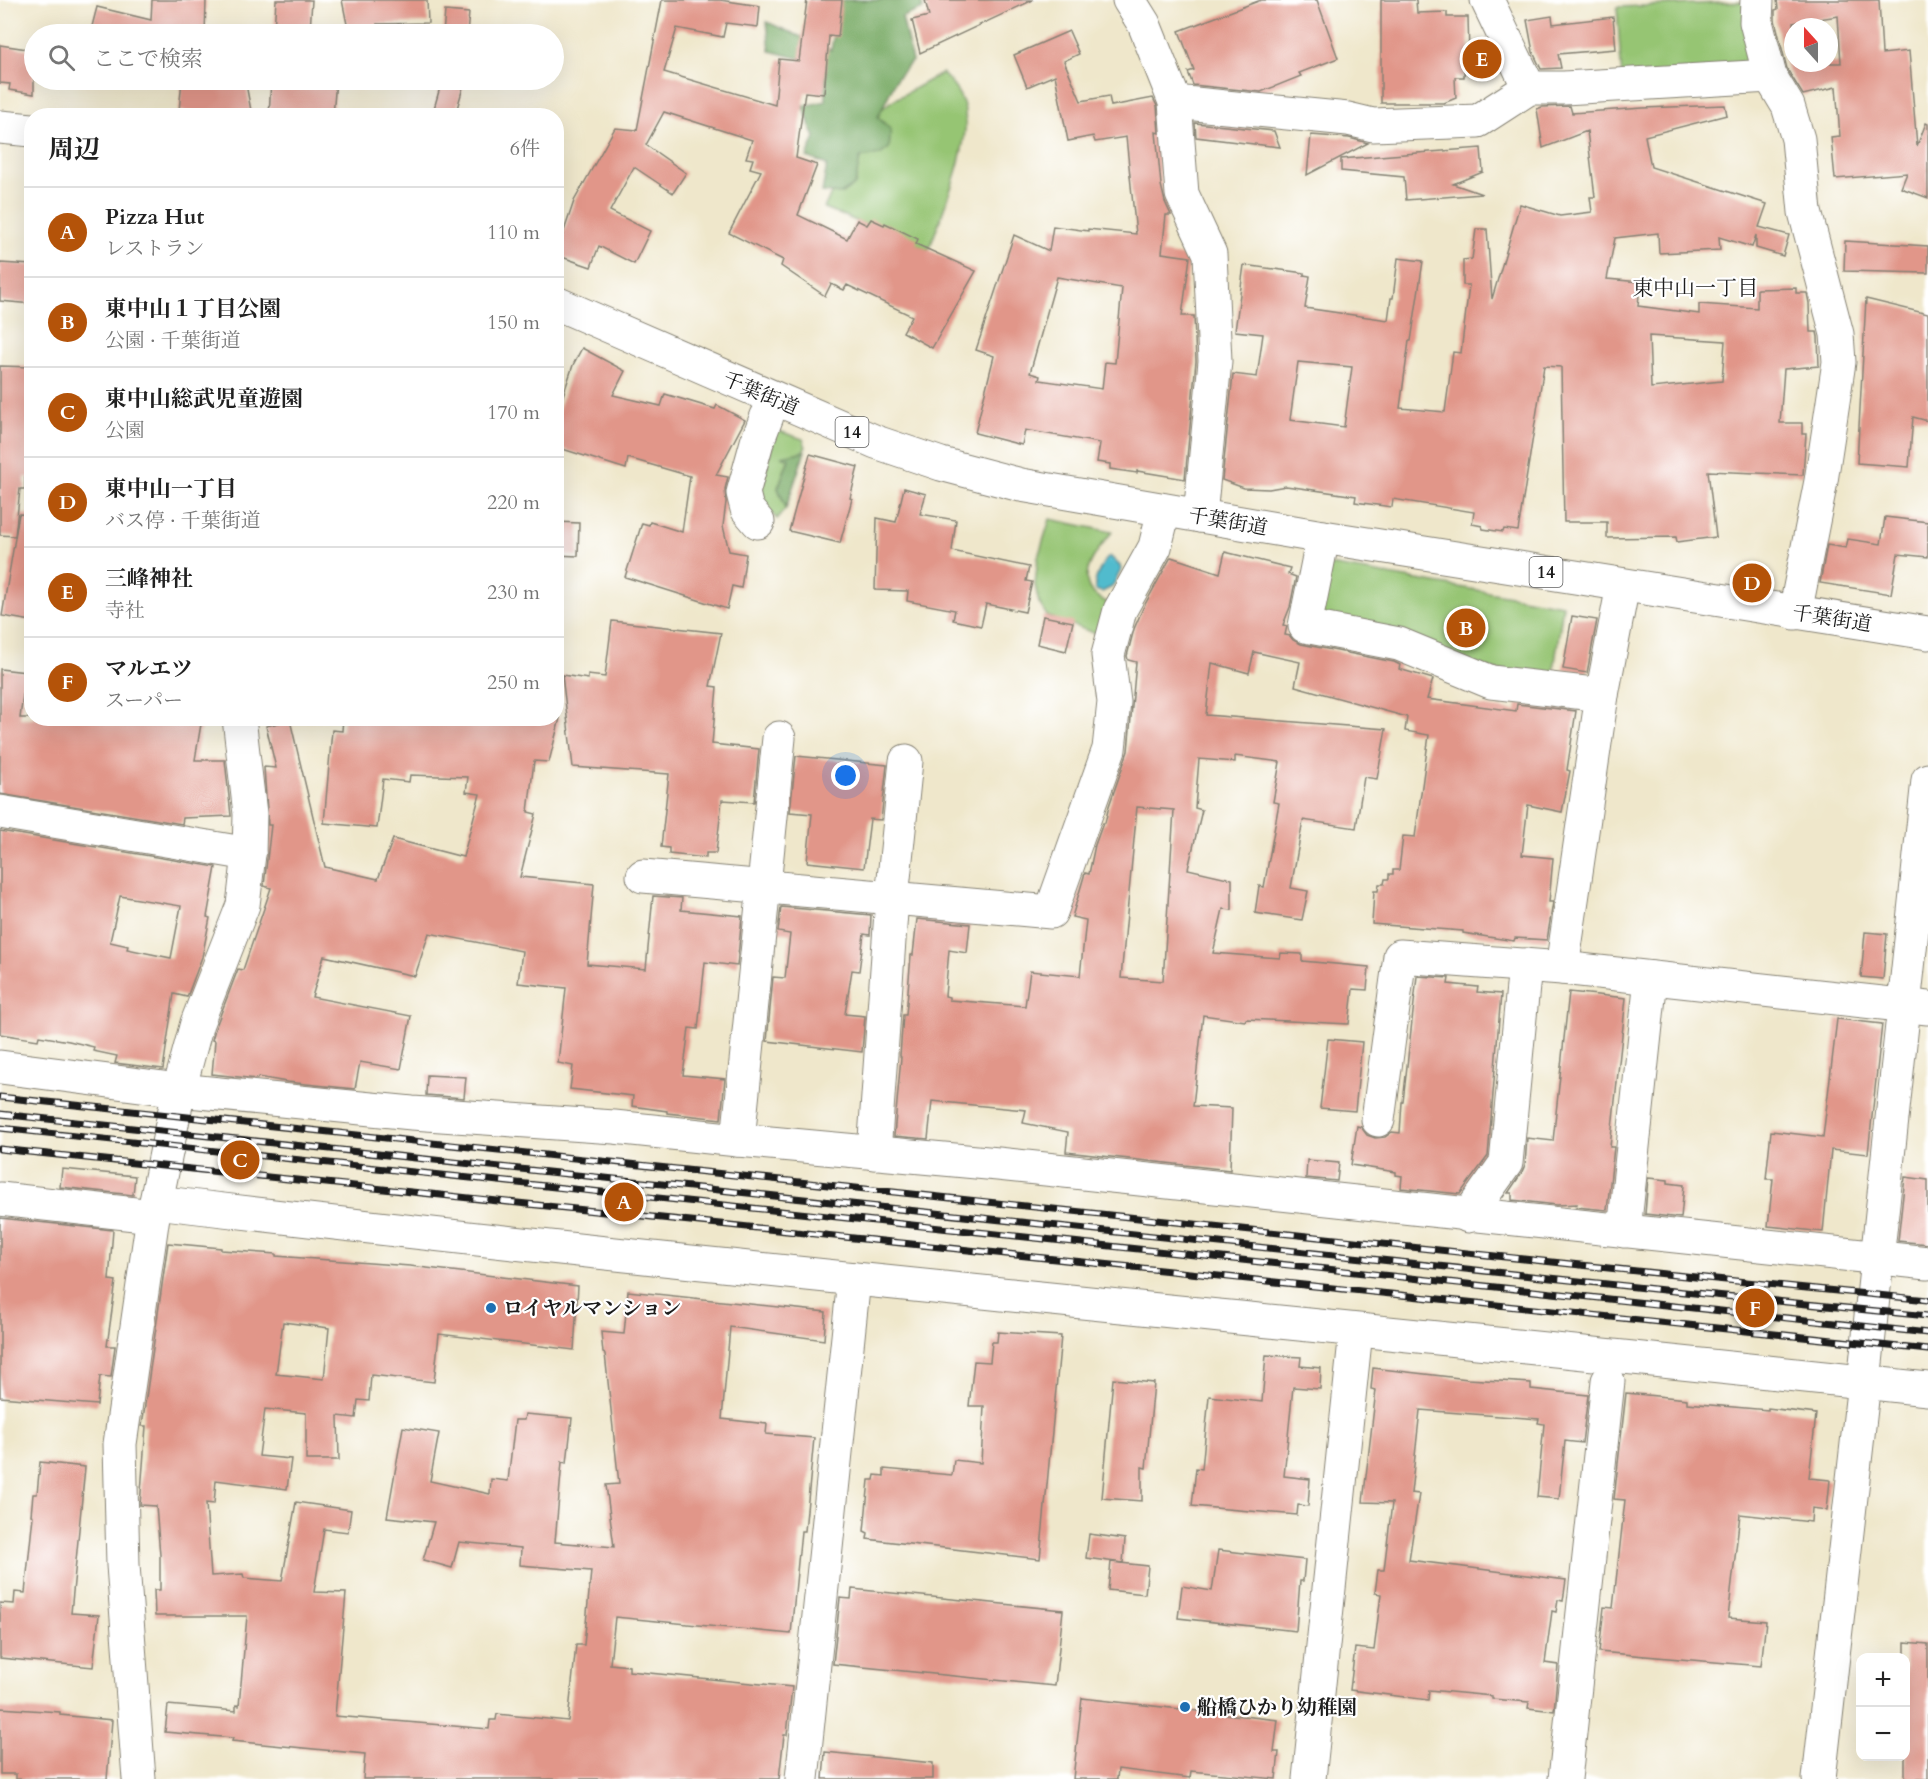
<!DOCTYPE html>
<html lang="ja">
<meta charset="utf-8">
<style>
:root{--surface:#fff;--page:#f2f2f2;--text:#222;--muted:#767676;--line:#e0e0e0;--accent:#b45309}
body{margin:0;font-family:Cardo,"Noto Serif JP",serif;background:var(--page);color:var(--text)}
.controls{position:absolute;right:18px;bottom:18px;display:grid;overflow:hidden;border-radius:12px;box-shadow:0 6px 24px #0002}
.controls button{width:54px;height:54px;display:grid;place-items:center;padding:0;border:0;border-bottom:2px solid var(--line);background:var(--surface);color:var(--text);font:30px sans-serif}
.compass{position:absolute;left:1784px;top:18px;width:54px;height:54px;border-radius:50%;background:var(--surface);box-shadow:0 6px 24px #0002;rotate:339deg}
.you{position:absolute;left:846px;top:776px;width:21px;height:21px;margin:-15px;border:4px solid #fff;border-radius:50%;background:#1a73e8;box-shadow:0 0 0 9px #1a73e833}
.badge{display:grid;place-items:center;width:39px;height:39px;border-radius:50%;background:var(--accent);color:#fff;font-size:20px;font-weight:700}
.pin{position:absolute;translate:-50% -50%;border:3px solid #fff;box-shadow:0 2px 6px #0006}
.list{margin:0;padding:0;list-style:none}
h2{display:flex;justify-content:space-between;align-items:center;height:78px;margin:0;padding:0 24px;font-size:26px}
h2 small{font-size:20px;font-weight:400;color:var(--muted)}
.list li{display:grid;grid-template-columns:39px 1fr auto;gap:18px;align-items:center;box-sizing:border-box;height:90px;padding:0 24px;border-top:2px solid var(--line)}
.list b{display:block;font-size:22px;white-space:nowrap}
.list p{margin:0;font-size:20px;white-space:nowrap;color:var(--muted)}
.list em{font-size:20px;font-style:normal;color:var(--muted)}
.icon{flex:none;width:33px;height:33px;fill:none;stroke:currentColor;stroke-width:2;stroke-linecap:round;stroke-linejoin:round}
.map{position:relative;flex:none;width:1928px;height:1779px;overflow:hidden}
.search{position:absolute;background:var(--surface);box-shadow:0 6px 24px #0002;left:24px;top:24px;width:540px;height:66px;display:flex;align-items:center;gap:15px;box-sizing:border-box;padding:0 21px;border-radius:33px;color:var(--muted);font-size:22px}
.panel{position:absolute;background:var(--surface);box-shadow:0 6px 24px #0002;left:24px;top:108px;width:540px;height:618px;border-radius:24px}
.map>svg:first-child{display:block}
</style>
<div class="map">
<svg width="1928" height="1779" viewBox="0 0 1928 1779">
<rect width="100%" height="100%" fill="#fff"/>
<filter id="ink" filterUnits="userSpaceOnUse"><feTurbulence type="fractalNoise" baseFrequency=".0167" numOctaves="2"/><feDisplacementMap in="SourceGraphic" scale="12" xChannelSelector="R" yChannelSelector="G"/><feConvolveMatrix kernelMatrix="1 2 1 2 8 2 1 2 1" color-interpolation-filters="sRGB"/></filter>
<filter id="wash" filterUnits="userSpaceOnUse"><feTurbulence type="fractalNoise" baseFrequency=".008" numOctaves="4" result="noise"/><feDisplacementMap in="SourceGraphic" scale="24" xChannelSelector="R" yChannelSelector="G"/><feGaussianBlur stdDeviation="1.35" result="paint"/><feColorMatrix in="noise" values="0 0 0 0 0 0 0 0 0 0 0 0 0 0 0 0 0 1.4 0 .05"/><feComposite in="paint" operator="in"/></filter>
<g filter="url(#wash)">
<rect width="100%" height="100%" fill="#efe7cb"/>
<g fill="#96c573" stroke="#597048" stroke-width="1.5">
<path d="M1746,2L1751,70L1622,80L1617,7Z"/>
<path d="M942,73C950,81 959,91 963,103C975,137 941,215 929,250L824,208L867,122L890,102Z"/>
<path d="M776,430L803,439L806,447L801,453L784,457L789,458L778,488L786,508L777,519L767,508L761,489Z"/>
<path d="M1050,519L1112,532C1101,546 1074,576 1094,594C1098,598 1105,601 1110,604L1102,636L1047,616L1039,603L1035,585L1038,557Z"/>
<path d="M1330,565L1563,605L1553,677L1494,670L1326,619L1320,610Z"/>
</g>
<g fill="#78aa65" stroke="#4a6340" stroke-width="1.5">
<path d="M840,0H921L923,9L902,17L912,61L897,78L878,117L891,130L889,148L880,155L860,158L855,185L841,194L822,192L827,165L807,157L815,137L810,127L804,106L826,101V65L770,51L767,22L831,50Z"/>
<path d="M805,451L786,508L778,488L789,459L782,456Z"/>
</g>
<path fill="#51bbcd" stroke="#366c74" stroke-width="1.5" d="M1110,556L1120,566L1121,570L1112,587L1102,592L1095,590C1093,581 1102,562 1110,556Z"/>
<g id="blocks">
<g fill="#e19689" fill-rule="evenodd">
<path d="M152,0H206L205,34H90L97,7L151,20Z"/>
<path d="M276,0H312L310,31L274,30Z"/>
<path d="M342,0H427L428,23L377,24L379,31L349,34Z"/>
<path d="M662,0H720L760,6L758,27L726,23L723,37L677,28L664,72L775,105L779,59L799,61L807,0H842L838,37L829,36L824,94L805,92L796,158L817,165L798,215L847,239L857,220L867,225L871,219L884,225L885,223L918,239L916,244L976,271L932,348L903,332L912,316L847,285L844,290L831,284L825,296L781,266L783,260L729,233L761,171L750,168L753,159L746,158L752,140L664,112L646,145L686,173L673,193L634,167L610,211L650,231L634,264L599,246L591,267L556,255L574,201L615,128L637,130Z"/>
<path d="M925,0H1033L920,53L912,20L929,16Z"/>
<path d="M1261,0H1317L1338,58L1299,73L1301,76L1261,92L1193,85L1188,72L1194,70L1179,31Z"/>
<path d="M1381,0H1416L1417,13L1447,12V17H1468L1469,54L1465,55L1464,77H1455L1456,98L1444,103H1381Z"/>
<path d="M1777,0H1879L1882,54L1909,51L1917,146L1926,123L1928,124V198L1901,188L1907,173L1835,179L1831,137L1840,136L1836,87L1803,95L1787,69L1775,20V10L1778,9ZM1838,16L1841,63H1793V23Z"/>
<path d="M445,11L469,13L467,34H443Z"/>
<path d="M1552,16L1553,24L1613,17L1616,49L1558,54L1561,68L1541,69L1533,52L1527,20Z"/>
<path d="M1069,31L1079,54L1064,61L1081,101L1109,96L1111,106L1153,98L1157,106L1159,133L1156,132L1161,185L1165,202L1171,215H1166L1162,253L1190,257L1182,316H1194L1196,361L1185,479L1137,471V473L1110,469V464L1097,462L1100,443L1025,430L1022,445L975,433L994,356L976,350L1014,235L1049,251L1053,226L1088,231V229L1136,234L1126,137L1095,142L1093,136L1068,141L1055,75L1027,87L1014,55ZM1057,277L1122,288L1115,363L1105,362L1102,389L1039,380L1040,376L1030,373Z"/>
<path d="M0,45L34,50V94L9,90L10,84L0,83Z"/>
<path d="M182,80L246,84L252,116H199L200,113L179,111Z"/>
<path d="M271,80H336L333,116H269Z"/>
<path d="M442,80H465L455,116H432Z"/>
<path d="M1725,105L1727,115L1645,136L1651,167L1767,204L1759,227L1789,235L1783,256L1756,248V235L1752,247L1719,237L1720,250L1659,253L1658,233L1615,238L1607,279L1640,282L1638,306L1699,314V304L1757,308V289L1796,288V293H1807L1809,303L1810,332H1817L1818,337L1819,366L1784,369L1780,423H1802V434H1806L1803,475L1708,471L1716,537L1677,542L1676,537L1607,538V522H1564L1561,367L1544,366L1518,531L1504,529L1503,532L1483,529L1482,526L1472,524L1474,512L1393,499L1392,507L1355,502L1356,496L1286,486L1269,489L1244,488L1222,480L1233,374L1257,377L1263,334L1235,331L1244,265L1304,273V275L1310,276L1305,308L1388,320L1391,298H1393L1398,258L1423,261L1411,341H1409L1400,408L1445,412L1453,352L1461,353L1469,285H1463V260L1472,259L1476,229H1487L1492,299L1520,204L1560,216L1592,212L1590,197H1595L1587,131L1543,148L1537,109L1542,107L1570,106L1572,113L1643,108ZM1649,336L1725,341L1722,381L1651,388ZM1298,362L1352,367L1344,427L1290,420Z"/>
<path d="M1195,123L1274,131L1280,147L1196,137Z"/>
<path d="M1311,135L1349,138L1368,143L1307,175Z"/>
<path d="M1481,148L1483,172L1453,184L1482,194L1406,200L1404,177L1341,171V159Z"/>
<path d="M1845,241L1928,246V273L1844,271Z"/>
<path d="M0,263L32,265V304L0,301Z"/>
<path d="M1866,299L1928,314V421L1913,417L1909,467L1857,463Z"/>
<path d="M582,348L625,371L613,395L661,406L665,394L715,409L717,405L745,420L716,475L728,477L725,489L726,502L723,526L729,551L746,554L741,588L732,586L727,609L625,577L642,523L649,525L650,522L682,532L690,476L628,458L626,469L556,447V417L573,365Z"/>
<path d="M0,366L32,367V478L25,477V489H20L15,536L0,535Z"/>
<path d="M810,454L858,467L850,498L852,499L840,543L789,531Z"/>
<path d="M904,488L926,494L920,514L956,520L952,551L1029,567L1026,581L1032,582L1025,612L986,604L981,626L953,620L955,610L907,601L908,591L875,590L877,518L896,522Z"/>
<path d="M19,514L32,515V621L2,616Z"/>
<path d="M1885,517L1928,522V557L1898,554L1891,594L1820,583L1827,545L1846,548L1848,539L1881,544Z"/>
<path d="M556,522L579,523L578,556L556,555Z"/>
<path d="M1225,552L1290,568L1288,574L1296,577L1290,607L1283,625L1287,626L1285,635L1290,636L1293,640L1301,644L1394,662L1400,665L1399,669L1433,679L1427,699L1516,711L1517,704L1576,711L1567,770L1570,771L1562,812L1528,805L1522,855L1553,858L1549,902H1553L1547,940L1515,938L1514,941L1463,933V931L1372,924L1374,891H1378L1379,884H1384L1385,879H1389V874H1393V870H1399L1403,836L1415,837L1429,735L1405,731L1407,717L1295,686L1300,662L1254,652L1249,673L1212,663L1206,715L1386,729L1377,779L1364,777L1356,828L1303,820L1291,888L1308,891L1302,920L1255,913L1259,886L1264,887L1279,803L1273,802L1280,762L1235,756V762L1199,759L1195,808L1202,810L1188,869L1232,879V910L1223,909L1213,953L1280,958L1281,953L1302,954V961L1369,967L1367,990L1353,989L1349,1024L1246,1019L1245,1021L1203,1015L1193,1106L1232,1108L1230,1170L1066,1152L1068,1132L1023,1123L1026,1110L932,1101L928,1139L894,1136L901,1057L900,1056L903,1015H906L911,955H913L917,919L970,924L967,953L949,950L945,996L949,997V1000L1025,1006L1030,971L1080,976L1086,920L1072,917L1085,873L1089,874L1095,845L1103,823H1105L1109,806L1128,751L1136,662L1128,660L1127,656L1134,629L1143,608L1171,557L1220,573ZM1137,807L1174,810L1163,981L1121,978Z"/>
<path d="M1043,616L1073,622L1066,651L1037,644Z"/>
<path d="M1572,616L1597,620L1587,673L1563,669Z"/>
<path d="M612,621L721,633L710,686L717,687L712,744L759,749L754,802L722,800L716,853H706V858L669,854V848L661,847L669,774L573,767L562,675L588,679V675L605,677Z"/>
<path d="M0,669L26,672L20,718H202L195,760H225L231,816L183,818L182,824L0,794Z"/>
<path d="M343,718H560L549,762L534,761L528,812L536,814L520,877L594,884L587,964L646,969L653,896L682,898L681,910L742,916L737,966L705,962L698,1029L689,1028L683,1075L725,1079L721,1119L667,1113V1111L632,1106L633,1096L570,1089L573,1066L558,1063L566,988L518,983L522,951L429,933L415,976L324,956L312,997L411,1016L401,1069L360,1062L355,1089L287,1082L258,1077L257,1079L212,1074L215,1041L212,1040L215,1029L238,969L243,970L271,888L264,886L271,825H268L264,767L276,768L266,726L290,720L325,867L378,879L393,839L463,857L480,794L466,792L468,777L410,775L409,782L383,779L377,828L324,823L332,730L342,731Z"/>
<path d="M796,756L887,765L881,820L870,819L864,868L807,862L812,814L790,812Z"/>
<path d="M0,831L216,867L207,917L210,918L202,957L187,997L174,994L163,1069L115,1063L117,1056L93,1051L94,1047L69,1041L39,1036L38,1040L0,1034ZM120,896L181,906L171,958L127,949L128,946L110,942Z"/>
<path d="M781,907L871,915L870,935L864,934L859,971L852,970L845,1014L865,1016L862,1052L767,1041L773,977L785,978L790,934L778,932Z"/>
<path d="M1865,932L1887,934L1883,979L1861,977Z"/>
<path d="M1417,976L1449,978L1448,984L1478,987L1477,992L1501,994L1488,1156L1460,1194L1401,1188L1402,1176L1396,1175V1172L1351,1165L1357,1126L1361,1127L1367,1135L1375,1138L1385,1137L1392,1132L1400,1133L1402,1102H1403Z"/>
<path d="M1569,992L1626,998L1610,1147H1614L1607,1210L1576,1207L1577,1204L1557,1205L1512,1200V1193H1508L1521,1174L1525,1165L1527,1138L1553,1141Z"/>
<path d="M1837,1019L1882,1024L1868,1154L1831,1150L1823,1232L1768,1226L1773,1179H1766L1771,1131L1823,1137Z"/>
<path d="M1328,1039L1362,1042L1355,1111L1320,1108Z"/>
<path d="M427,1075L466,1077L464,1098L426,1095Z"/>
<path d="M1307,1160L1339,1163L1337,1181L1306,1178Z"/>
<path d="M62,1169L135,1176L133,1195L60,1187Z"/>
<path d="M1905,1177L1928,1180V1244L1898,1241Z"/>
<path d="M1648,1178L1668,1180V1183L1684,1185L1681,1218L1645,1214Z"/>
<path d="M0,1218L113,1230L109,1280L116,1281L107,1346H115L111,1377L100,1376L97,1405L0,1397Z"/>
<path d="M168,1243L221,1248V1250L276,1254V1256L410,1266L578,1286L574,1350L439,1334L434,1382L371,1375L369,1401L358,1400L356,1418L338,1416L339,1460H306V1413L265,1409L259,1456L291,1459L287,1489L216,1480L214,1504L206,1503L211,1576L243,1574L244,1578L282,1581L296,1502L351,1510L348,1532L324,1529L314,1592L346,1593L335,1716L489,1729L490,1720H496L497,1714L568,1721L576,1645H584L591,1571L520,1565L521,1548L459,1542L452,1568L423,1560L434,1522L387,1517L403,1427L439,1433L430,1481L490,1494L491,1479L508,1481L515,1420H524L525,1414L572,1418L567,1463L562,1462L555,1542L614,1547L606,1485L619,1484L605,1354L603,1353L601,1332L624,1334L628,1291L826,1312L824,1340L730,1327L722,1419L767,1424L766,1434L814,1438L805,1531H801L791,1634L615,1617L610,1664L629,1666V1671L792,1687L787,1735H784L779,1779H363L365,1754L232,1741L233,1738L165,1732L168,1705L236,1711V1705L239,1706L247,1616H155L154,1590H160V1555L156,1506L140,1505L146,1426H142ZM283,1322L329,1328L324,1379L276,1374Z"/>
<path d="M998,1332L1061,1336L1040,1559L867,1539L868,1533L864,1531L869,1480H874L875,1475L884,1476V1469L952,1475L954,1460L981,1463L984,1406H969L974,1361L990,1362L992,1342H997Z"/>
<path d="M1266,1355L1301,1357L1300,1366L1321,1368L1320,1389L1293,1387L1284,1476L1310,1479L1308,1506L1298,1505L1297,1515L1192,1506L1196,1468L1202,1469L1209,1396L1262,1402Z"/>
<path d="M1373,1368L1468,1379L1531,1383V1389L1588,1395L1582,1443L1565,1441L1559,1499L1537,1497L1544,1424L1538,1423L1539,1419L1420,1410L1411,1493L1419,1494L1409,1560L1566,1580L1563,1601L1558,1600L1556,1612L1552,1611L1545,1663L1558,1665L1554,1711L1528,1708L1529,1702L1492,1699V1696L1429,1690L1428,1700L1350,1690L1355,1648L1374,1650L1381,1594L1375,1593L1378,1570H1384L1392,1503L1363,1502L1376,1390L1371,1389Z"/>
<path d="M1113,1379L1154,1383L1146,1468L1142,1467V1501L1102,1498Z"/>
<path d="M1626,1393L1687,1399V1403L1768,1410V1408L1816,1414L1809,1478L1830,1480L1827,1510L1812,1508L1811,1522L1740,1514L1728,1618L1766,1621L1761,1666L1599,1652L1604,1607L1613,1608L1625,1500L1614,1499Z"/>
<path d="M40,1462L85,1467L71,1613L99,1615L93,1667L0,1658V1603L14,1604L15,1592L25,1593L33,1516L31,1515L33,1494H37Z"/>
<path d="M1089,1534L1125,1539L1123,1563L1086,1558Z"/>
<path d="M1218,1550L1305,1560L1303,1581H1300L1296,1631L1178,1618L1182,1586L1212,1591Z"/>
<path d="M1111,1562L1148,1566L1145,1594L1108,1590Z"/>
<path d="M852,1589L1063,1610L1055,1686L833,1664L840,1598L851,1599Z"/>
<path d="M1905,1642L1928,1644V1779H1905Z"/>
<path d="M1082,1698L1278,1720L1274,1752H1279L1276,1779L1191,1771L1190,1778L1118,1769L1117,1779H1073Z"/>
<path d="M0,1708L60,1712V1715L112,1720L107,1779H16V1774H0Z"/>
<path d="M825,1752L933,1763V1779H823Z"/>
</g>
</g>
</g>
<g filter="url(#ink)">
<use href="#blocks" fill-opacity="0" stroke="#868274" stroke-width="1.5"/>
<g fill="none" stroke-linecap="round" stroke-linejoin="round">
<g stroke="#868274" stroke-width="35">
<g id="street">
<path d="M1129,0L1144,24L1175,102L1182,194L1210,254L1215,361L1200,516"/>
<path d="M1487,0L1529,88"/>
<path d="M1757,0L1756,22L1770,76L1788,106L1798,139L1805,212L1837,334L1839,362L1821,481L1795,613"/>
<path d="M1175,102L1348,119L1373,125L1478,121L1529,88H1564L1770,76"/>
<path d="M758,522L747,509L743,493L757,442L767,416"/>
<path d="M1323,537L1305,626L1399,644L1491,682L1602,695"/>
<path d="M0,812L249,854"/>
<path d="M643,876L1051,912L1109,749L1114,702L1108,655L1120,610L1155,547L1164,510"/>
<path d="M1562,968L1602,695L1623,585"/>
<path d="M0,1067L179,1090L197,1023L243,905L249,854L250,814L239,718"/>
<path d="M1378,1120L1400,956L1562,968L1928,1008"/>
<path d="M738,1140L779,738"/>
<path d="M874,1153L892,898L906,761"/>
<path d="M0,1199L153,1216"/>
<path d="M1468,1216L1506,1163L1525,965"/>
<path d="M1624,1231L1651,978"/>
<path d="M139,1779L123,1565L120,1444L153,1216L179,1090L412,1113L614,1127L738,1140L998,1164L1928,1263"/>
<path d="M802,1779L854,1279"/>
<path d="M1309,1779L1356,1331"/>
<path d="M1565,1779L1608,1381"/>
<path d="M1819,1779L1864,1382L1928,780"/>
</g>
</g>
<g stroke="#868274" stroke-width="35">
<path id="secondary" d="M156,1202C746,1273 1338,1325 1928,1389"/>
</g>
<g stroke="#868274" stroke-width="35">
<g id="highway">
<path d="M0,127L32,130"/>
<path d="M556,303L876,442L941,464L1021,485L1323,537L1928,633"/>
</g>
</g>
<use href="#street" stroke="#fff" stroke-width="33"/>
<use href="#secondary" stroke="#fff" stroke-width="33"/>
<use href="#highway" stroke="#fff" stroke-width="33"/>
<g stroke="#1c1c1c" stroke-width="7">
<g id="rail">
<path d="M0,1097L1665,1274L1928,1300"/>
<path d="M0,1114L1664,1290L1928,1316"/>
<path d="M0,1128L1928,1333"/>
<path d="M0,1149L1928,1350"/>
</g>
</g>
<use href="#rail" stroke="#fff" stroke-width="4.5" stroke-dasharray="14" stroke-linecap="butt"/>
</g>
</g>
<g fill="#1f6fb2" stroke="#fff" stroke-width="2">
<circle cx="491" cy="1308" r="6"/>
<circle cx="1185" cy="1707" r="6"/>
</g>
<g text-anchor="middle" stroke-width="4.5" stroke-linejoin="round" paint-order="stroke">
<g fill="#fff" stroke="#606060" stroke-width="1.5">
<rect x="835.5" y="417" width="33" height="30" rx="4.5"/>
<rect x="1529.5" y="557" width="33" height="30" rx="4.5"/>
</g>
<g font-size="18" font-weight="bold" fill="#1c1c1c">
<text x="852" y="438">14</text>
<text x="1546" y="578">14</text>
</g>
<g font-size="20" fill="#1c1c1c" stroke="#fff">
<text transform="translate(761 393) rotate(23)" y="7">千葉街道</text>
<text transform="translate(1228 521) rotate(10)" y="7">千葉街道</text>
<text transform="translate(1832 618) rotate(9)" y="7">千葉街道</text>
</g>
<g font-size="20" font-weight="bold" fill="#1c1c1c" stroke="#fff" text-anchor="start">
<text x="503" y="1315">ロイヤルマンション</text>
<text x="1197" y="1714">船橋ひかり幼稚園</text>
</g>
<g font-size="21" fill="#1c1c1c" stroke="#fff">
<text x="1695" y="295">東中山一丁目</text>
</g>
</g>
</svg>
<div class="controls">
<button>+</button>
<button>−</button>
</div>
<svg class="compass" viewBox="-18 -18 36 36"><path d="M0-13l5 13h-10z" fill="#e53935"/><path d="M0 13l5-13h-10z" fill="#767676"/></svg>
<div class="you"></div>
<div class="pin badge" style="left:624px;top:1202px">A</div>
<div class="pin badge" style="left:1466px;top:628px">B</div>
<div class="pin badge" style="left:240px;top:1160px">C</div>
<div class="pin badge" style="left:1752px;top:583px">D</div>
<div class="pin badge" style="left:1482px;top:59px">E</div>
<div class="pin badge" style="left:1755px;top:1308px">F</div>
<div class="search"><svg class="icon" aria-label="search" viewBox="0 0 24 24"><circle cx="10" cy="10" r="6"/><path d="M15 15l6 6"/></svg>ここで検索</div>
<section class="panel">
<h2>周辺<small>6件</small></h2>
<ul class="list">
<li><span class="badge">A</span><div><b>Pizza Hut</b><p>レストラン</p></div><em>110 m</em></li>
<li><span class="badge">B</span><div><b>東中山１丁目公園</b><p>公園 · 千葉街道</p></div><em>150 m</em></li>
<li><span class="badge">C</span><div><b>東中山総武児童遊園</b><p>公園</p></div><em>170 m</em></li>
<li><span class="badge">D</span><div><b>東中山一丁目</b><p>バス停 · 千葉街道</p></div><em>220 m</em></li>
<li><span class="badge">E</span><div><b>三峰神社</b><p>寺社</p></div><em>230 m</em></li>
<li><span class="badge">F</span><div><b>マルエツ</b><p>スーパー</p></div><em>250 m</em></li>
</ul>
</section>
</div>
